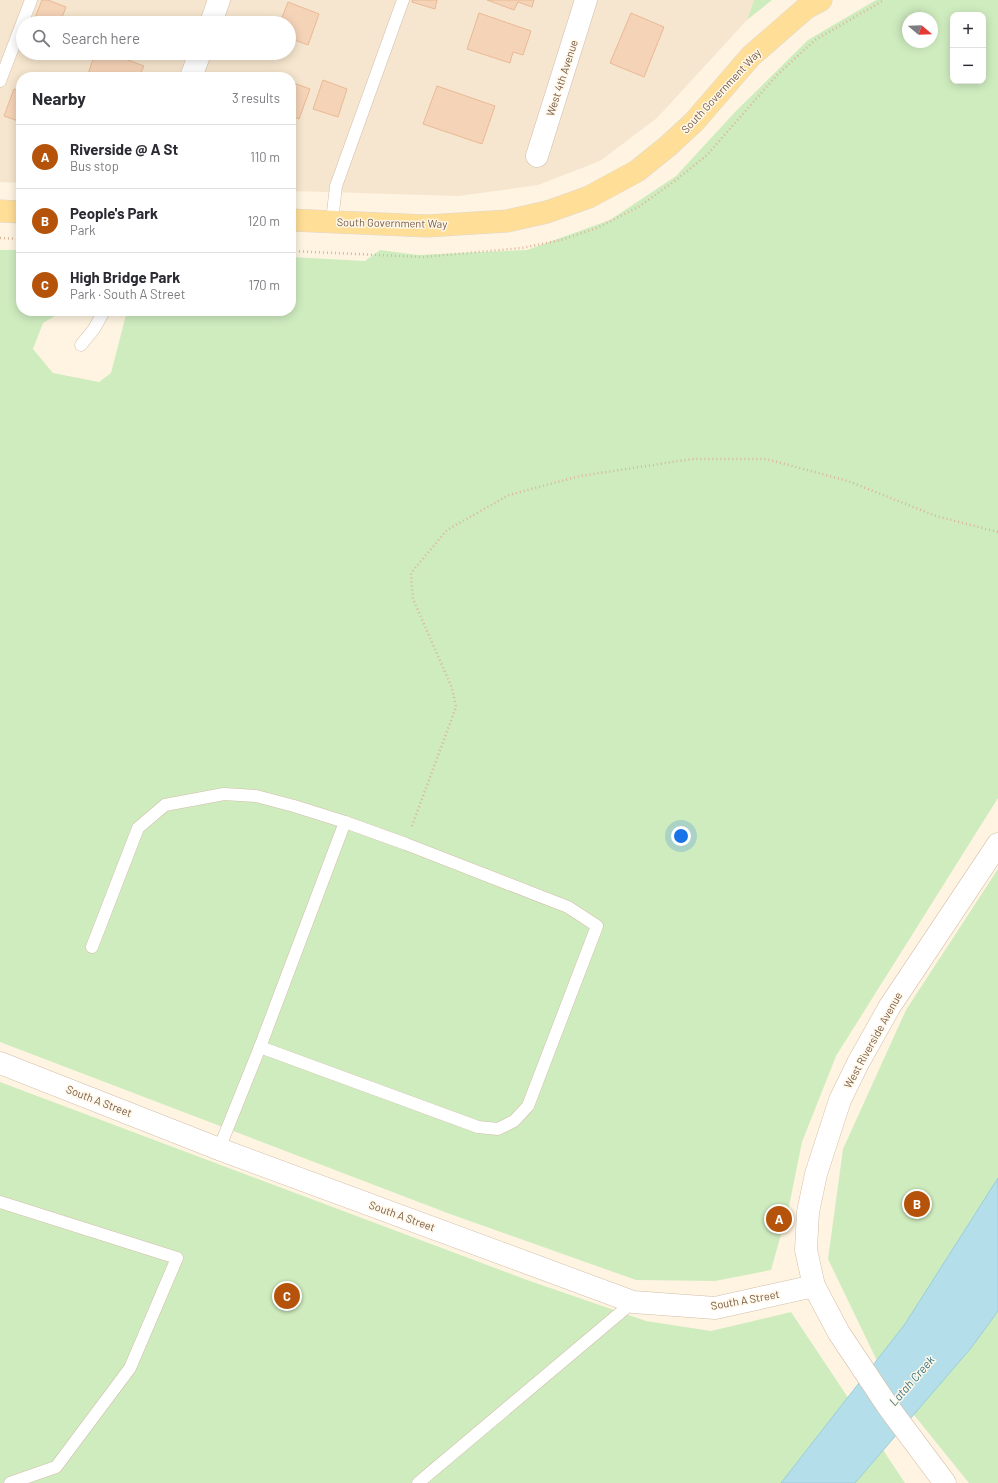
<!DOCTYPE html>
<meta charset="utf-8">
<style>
:root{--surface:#fff;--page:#f7f7f7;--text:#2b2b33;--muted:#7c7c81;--line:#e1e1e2;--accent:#b45309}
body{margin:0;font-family:Barlow,sans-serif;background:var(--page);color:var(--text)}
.controls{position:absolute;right:12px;top:12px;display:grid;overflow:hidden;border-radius:8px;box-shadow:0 2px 10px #0003}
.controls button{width:36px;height:36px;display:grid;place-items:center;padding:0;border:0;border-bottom:1px solid var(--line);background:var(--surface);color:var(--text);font:20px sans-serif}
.compass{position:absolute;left:902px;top:12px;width:36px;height:36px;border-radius:50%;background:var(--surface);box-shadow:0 2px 10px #0003;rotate:109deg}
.you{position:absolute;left:681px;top:836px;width:14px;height:14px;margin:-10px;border:3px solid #fff;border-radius:50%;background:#1a73e8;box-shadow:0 0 0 6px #1a73e833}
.badge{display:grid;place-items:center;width:26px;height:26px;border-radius:50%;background:var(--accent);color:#fff;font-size:13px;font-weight:700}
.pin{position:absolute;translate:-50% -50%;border:2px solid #fff;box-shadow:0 1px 4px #0006}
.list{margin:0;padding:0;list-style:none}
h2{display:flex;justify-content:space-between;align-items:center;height:52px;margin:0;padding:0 16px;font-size:17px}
h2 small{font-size:13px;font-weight:400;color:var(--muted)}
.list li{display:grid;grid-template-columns:26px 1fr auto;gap:12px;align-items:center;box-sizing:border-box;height:64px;padding:0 16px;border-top:1px solid var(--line)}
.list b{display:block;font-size:15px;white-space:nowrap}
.list p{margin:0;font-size:13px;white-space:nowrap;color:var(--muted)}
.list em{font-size:13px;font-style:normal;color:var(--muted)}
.icon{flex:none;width:22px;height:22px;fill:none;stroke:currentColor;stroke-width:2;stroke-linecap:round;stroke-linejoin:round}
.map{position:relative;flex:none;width:998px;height:1483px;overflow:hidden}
.search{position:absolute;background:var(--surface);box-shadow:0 2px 10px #0003;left:16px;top:16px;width:280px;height:44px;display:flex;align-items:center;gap:10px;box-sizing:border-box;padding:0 14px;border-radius:22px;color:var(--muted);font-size:15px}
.panel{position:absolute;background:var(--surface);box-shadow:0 2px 10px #0003;left:16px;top:72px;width:280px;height:244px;border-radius:16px}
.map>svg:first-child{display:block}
</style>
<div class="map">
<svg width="998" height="1483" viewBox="0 0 998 1483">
<rect width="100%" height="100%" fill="#fef4e1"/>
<path fill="#f6e6cf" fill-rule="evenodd" d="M0,0H754L747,20L657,118L600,161L538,185L459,196L291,191V77H21V183L0,182ZM23,23H289V53H23Z"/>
<g fill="#cfecbf" fill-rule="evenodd">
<path d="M754,0H772L747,20Z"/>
<path d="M876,0H998V798L836,1056L802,1142L789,1206L771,1270L715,1281L636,1280L450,1214L0,1042V250H21V311H63L43,323L33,349L53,373L99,382L111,373L127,311H291V257L365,261L380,250L418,255L527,250L610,220L676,176L736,111L808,40ZM953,15H983V81H953ZM908,18H932V42H908Z"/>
<path d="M998,869V1483H969L906,1405L881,1369L828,1259L843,1149L906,1010Z"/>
<path d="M0,1082L527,1280L646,1321L711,1331L791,1312L905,1483H0Z"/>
</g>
<path fill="#b4dee9" stroke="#9acedb" d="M998,1178V1311L971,1348L855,1483H781L905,1324Z"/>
<g fill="#f5d3b7" stroke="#e9ba96">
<path d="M42,0H48L66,7L60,23H33Z"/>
<path d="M412,0H437L435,9L412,2Z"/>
<path d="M487,0H534L532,7L518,2L514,10Z"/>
<path d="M288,2L319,14L308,45L289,38V23H280Z"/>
<path d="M479,13L531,31L523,55L513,52L510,63L467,49Z"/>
<path d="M631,13L664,27L644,77L610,63Z"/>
<path d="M95,53H109L144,66L139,77H87Z"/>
<path d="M323,80L347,89L338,117L313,109Z"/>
<path d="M291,82L310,89L299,119L291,116Z"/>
<path d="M437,86L495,106L482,144L423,124Z"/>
<path d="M14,89L21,91V122L4,116Z"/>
</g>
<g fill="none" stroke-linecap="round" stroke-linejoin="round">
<g stroke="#d2beaa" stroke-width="13">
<g id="service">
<path d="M0,81L31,0"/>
<path d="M332,221L336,186L403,0"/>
<path d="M81,345L94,329L104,311"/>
<path d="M92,947L138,828L165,805L224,794L256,796L294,806L345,822L406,844L568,907L597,926L528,1106L514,1121L498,1129L478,1127L260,1047"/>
<path d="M219,1149L260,1047L345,822"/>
<path d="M0,1202L177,1258L130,1368L56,1467L10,1483"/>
<path d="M418,1483L633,1302"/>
</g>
</g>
<g stroke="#d2beaa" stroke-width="23">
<g id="minor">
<path d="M211,23L219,0"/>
<path d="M191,77L200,53"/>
<path d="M537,156L586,0"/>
<path d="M0,1063L219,1149L633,1302L715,1308L814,1286"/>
</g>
</g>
<g stroke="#d5bea7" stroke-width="23">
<path id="secondary" d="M945,1483L889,1408L839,1333L814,1286L806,1250L808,1212L816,1174L840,1100L858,1063L890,1006L998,844"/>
</g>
<g stroke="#ded7d3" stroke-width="23">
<g id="primary">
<path d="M0,211L21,212"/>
<path d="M291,220L427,226L507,221L547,212L589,197L637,171L668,146L694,122L751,56L806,8L821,0"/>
</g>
</g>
<g stroke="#dab69a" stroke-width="2.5" stroke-dasharray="1 3" stroke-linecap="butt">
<path d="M0,238L21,239"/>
<path d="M291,251L423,257L522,248L561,240L597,228L640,206L676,180L707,155L777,75L815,40L884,0"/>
<path d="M412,826L456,707L452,688L413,599L411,573L447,530L509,495L580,476L692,459H766L848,481L936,516L998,532"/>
</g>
<use href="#service" stroke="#fff" stroke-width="12"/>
<use href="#minor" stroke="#fff" stroke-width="22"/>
<use href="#secondary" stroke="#fff" stroke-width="22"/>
<use href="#primary" stroke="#ffde97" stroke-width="22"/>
</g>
<g text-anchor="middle" stroke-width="3" stroke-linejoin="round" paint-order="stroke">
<g font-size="11" fill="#775a46" stroke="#fff8e9">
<text transform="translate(562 78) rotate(-72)" y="4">West 4th Avenue</text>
<text transform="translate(721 91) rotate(-47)" y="4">South Government Way</text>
<text transform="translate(392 223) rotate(1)" y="4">South Government Way</text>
<text transform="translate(873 1040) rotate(-61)" y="4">West Riverside Avenue</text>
<text transform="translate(99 1101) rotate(21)" y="4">South A Street</text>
<text transform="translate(402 1216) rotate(20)" y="4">South A Street</text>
<text transform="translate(745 1300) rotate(-10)" y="4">South A Street</text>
</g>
<g font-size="12" font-style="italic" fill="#3b7585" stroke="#fff8e9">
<text transform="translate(912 1381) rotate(-49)" y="4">Latah Creek</text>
</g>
</g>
</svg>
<div class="controls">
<button>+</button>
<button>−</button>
</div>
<svg class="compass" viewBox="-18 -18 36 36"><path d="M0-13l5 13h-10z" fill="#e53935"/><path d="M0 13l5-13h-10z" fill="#7c7c81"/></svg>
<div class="you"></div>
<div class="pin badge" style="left:779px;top:1219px">A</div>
<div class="pin badge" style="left:917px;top:1204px">B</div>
<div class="pin badge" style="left:287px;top:1296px">C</div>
<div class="search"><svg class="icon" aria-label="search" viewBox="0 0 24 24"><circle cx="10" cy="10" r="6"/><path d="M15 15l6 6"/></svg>Search here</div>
<section class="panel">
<h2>Nearby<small>3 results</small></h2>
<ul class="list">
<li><span class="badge">A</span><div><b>Riverside @ A St</b><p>Bus stop</p></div><em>110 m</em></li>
<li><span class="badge">B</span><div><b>People's Park</b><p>Park</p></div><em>120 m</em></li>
<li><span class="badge">C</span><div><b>High Bridge Park</b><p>Park · South A Street</p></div><em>170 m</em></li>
</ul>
</section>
</div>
